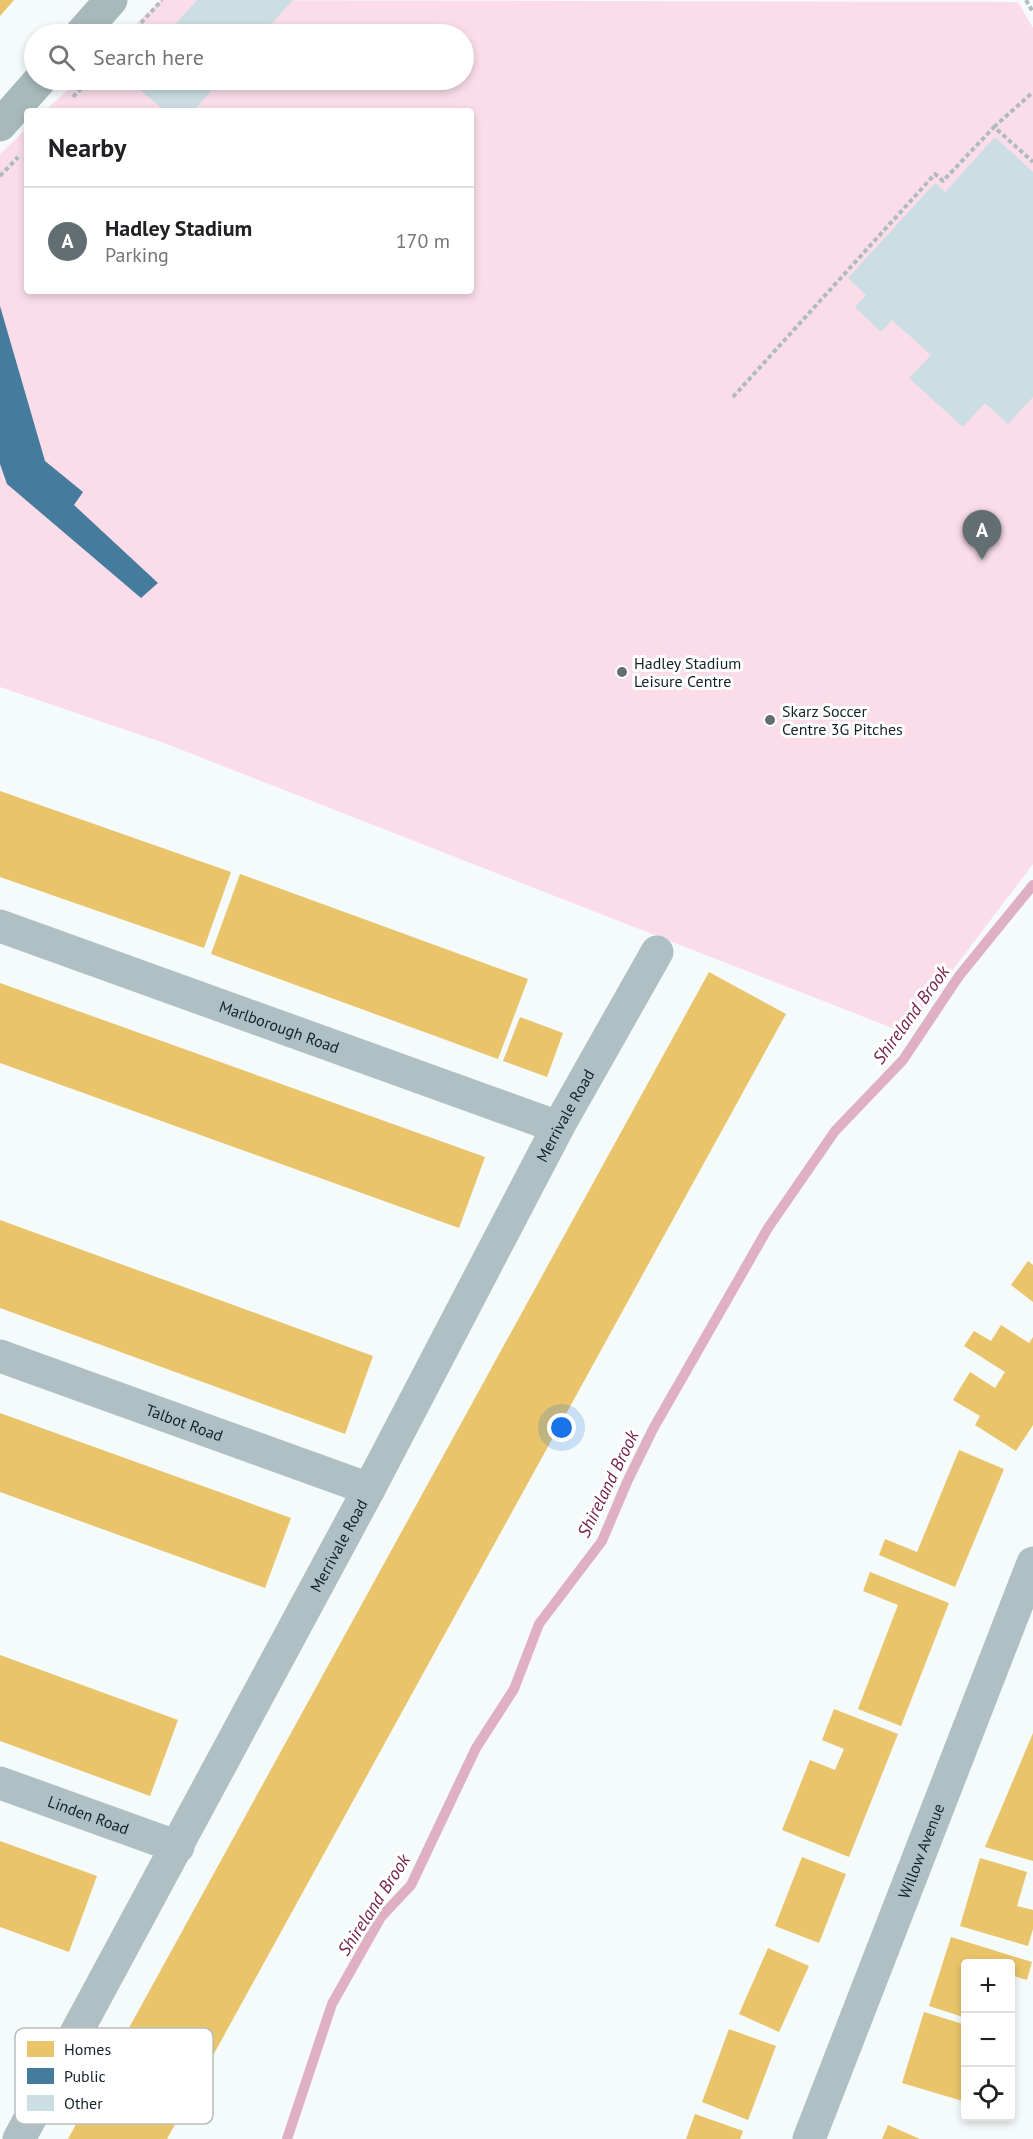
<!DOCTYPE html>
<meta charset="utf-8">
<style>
:root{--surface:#fff;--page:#f6f6f6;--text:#202124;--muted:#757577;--line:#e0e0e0;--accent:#626e71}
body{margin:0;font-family:"PT Sans",sans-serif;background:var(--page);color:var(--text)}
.controls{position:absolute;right:18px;bottom:18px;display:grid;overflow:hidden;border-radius:6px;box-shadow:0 3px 9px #0003}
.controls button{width:54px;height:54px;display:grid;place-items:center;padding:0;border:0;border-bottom:2px solid var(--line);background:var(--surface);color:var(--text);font:30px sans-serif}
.you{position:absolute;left:562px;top:1428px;width:21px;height:21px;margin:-15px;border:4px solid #fff;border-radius:50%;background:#1a73e8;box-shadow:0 0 0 9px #1a73e833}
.badge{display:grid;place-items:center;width:39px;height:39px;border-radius:50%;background:var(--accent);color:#fff;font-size:20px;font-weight:700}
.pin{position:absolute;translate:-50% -50px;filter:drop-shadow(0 2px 3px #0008)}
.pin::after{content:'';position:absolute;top:32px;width:21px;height:18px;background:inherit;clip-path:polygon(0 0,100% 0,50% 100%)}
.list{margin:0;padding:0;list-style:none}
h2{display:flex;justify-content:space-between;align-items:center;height:78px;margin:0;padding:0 24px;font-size:26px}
h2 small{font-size:20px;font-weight:400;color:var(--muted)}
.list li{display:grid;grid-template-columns:39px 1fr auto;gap:18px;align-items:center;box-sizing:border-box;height:108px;padding:0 24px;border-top:2px solid var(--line)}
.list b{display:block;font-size:22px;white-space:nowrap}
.list p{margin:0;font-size:20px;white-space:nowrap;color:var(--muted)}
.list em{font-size:20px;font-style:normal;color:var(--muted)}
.icon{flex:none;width:33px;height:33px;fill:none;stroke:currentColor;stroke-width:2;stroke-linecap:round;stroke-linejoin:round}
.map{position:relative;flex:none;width:1033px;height:2139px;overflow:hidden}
.search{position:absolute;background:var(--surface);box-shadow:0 3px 9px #0003;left:24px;top:24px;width:450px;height:66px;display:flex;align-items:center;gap:15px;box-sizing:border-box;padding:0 21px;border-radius:33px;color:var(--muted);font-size:22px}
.panel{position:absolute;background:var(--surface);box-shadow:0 3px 9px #0003;left:24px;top:108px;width:450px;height:186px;border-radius:6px}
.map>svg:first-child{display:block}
</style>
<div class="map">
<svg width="1033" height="2139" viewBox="0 0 1033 2139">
<rect width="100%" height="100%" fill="#f5fafb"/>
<path fill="#fadde9" d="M161,0L1018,2L1033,28V864L905,1033L164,743L0,687V154L27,128V291H471V111H45L78,80H464V34H125Z"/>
<g fill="#e9c46a">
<path d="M0,0H14L0,16Z"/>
<path d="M0,791L231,872L204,948L0,877Z"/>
<path d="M240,874L528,979L498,1059L211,954Z"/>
<path d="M709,972L786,1014L167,2139H68Z"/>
<path d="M0,983L485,1157L459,1228L0,1063Z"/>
<path d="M520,1017L563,1033L547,1077L503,1061Z"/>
<path d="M0,1220L373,1356L345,1434L0,1308Z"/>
<path d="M1028,1261L1033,1265V1302L1011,1285Z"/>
<path d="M1001,1325L1029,1343L1033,1337V1425L1016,1451L975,1425L980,1416L953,1400L970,1372L995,1388L1005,1372L964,1346L974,1331L991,1341Z"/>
<path d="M0,1413L291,1518L265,1588L0,1492Z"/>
<path d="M959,1450L1004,1469L955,1587L879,1555L885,1539L917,1552Z"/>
<path d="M870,1572L949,1603L901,1726L858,1709L898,1605L863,1591Z"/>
<path d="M0,1655L178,1720L150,1796L0,1741Z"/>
<path d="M834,1709L898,1734L849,1857L782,1830L810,1760L835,1770L844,1749L822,1740Z"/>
<path d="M1033,1733V1861L985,1847Z"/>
<path d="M0,1841L97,1876L69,1952L0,1927Z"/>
<path d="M802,1857L846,1874L819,1943L775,1926Z"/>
<path d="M980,1858L1027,1872L1017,1906L1033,1910V1929L1028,1946L960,1926Z"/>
<path d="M951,1937L1032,1962L1027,1980L1010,1975V1964H966V2018L929,2006Z"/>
<path d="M768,1948L809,1966L779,2032L739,2014Z"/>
<path d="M924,2012L966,2025V2102L902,2083Z"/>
<path d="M729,2029L776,2046L748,2120L702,2102Z"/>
<path d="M695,2114L743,2131L740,2139H686Z"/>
<path d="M888,2125L920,2139H882Z"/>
</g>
<path fill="#457b9d" d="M0,306L45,461L83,492L74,505L158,583L141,598L7,484L0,464Z"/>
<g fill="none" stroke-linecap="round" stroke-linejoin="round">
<path stroke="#dfafc2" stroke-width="10" d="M287,2139L332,2004L381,1917L411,1885L476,1748L514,1689L539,1624L602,1541L627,1482L653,1429L768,1228L835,1131L903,1060L959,976L1033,885"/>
</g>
<g fill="#cbdee3">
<path d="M197,0H293L262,34H167Z"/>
<path d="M128,80H221L193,111H165Z"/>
<path d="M995,137L1033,172V397L1008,424L985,403L963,427L909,378L931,355L892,320L881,332L855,307L866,295L848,278L935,183L945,192Z"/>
</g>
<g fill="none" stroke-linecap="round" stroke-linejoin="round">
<g stroke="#afbcbf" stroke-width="4" stroke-dasharray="4.5 3" stroke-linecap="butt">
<path d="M1026,0L1033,12"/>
<path d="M141,23L162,0"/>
<path d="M73,97L89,80"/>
<path d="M994,127L1033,92"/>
<path d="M0,176L18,157"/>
<path d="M733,397L935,174L943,181L994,127L1033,162"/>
</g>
<g stroke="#afc0c4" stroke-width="33">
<path id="s1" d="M0,926L558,1127"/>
<path id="s2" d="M0,1356L369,1489"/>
<path id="s3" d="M0,1783L178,1847"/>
<path id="s4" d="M19,2139L369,1489L558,1127L657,952"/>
<path id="s5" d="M809,2139L1033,1563"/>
</g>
<g stroke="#a8b9bc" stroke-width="33">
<path d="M81,34L111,0"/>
<path d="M0,125L40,80"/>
</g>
</g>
<g fill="#626e71" stroke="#fff" stroke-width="2">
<circle cx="622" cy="672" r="6"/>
<circle cx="770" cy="720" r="6"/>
</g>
<g text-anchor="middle" stroke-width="6" stroke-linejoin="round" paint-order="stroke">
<g font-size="16" fill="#132226" stroke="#fff" text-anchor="start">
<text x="634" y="669">Hadley Stadium<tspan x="634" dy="18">Leisure Centre</tspan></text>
<text x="782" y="717">Skarz Soccer<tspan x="782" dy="18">Centre 3G Pitches</tspan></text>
</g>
<g font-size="16" fill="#132226" stroke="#fff">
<text dy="6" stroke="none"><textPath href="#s1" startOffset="297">Marlborough Road</textPath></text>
<text dy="6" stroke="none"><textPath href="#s4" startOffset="1160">Merrivale Road</textPath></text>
<text dy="6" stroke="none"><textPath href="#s2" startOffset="196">Talbot Road</textPath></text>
<text dy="6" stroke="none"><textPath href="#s4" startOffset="674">Merrivale Road</textPath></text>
<text dy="6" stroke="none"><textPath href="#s3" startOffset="94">Linden Road</textPath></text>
<text dy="6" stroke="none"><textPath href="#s5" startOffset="309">Willow Avenue</textPath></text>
</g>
<g font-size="18" font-style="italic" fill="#762249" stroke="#fff">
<text transform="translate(911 1015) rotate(-54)" y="6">Shireland Brook</text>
<text transform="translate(608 1484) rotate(-64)" y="6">Shireland Brook</text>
<text transform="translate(374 1905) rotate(-57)" y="6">Shireland Brook</text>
</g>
</g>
<rect x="15" y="2028" width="198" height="96" rx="9" fill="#fff" stroke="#b8bdbe" stroke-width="1.5"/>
<rect x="27" y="2041" width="27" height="16" fill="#e9c46a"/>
<rect x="27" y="2068" width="27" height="16" fill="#457b9d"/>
<rect x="27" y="2095" width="27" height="16" fill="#cbdee3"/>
<g font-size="16" fill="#132226">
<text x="64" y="2055">Homes</text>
<text x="64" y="2082">Public</text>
<text x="64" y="2109">Other</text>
</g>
</svg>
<div class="controls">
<button>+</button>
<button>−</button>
<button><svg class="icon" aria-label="locate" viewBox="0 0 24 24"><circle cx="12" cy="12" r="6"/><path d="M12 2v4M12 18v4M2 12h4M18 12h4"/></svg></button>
</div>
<div class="you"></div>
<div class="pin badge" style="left:982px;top:560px">A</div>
<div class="search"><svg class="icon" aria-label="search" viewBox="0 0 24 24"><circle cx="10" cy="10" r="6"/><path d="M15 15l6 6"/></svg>Search here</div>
<section class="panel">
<h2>Nearby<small></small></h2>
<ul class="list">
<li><span class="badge">A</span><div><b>Hadley Stadium</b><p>Parking</p></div><em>170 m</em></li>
</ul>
</section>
</div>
